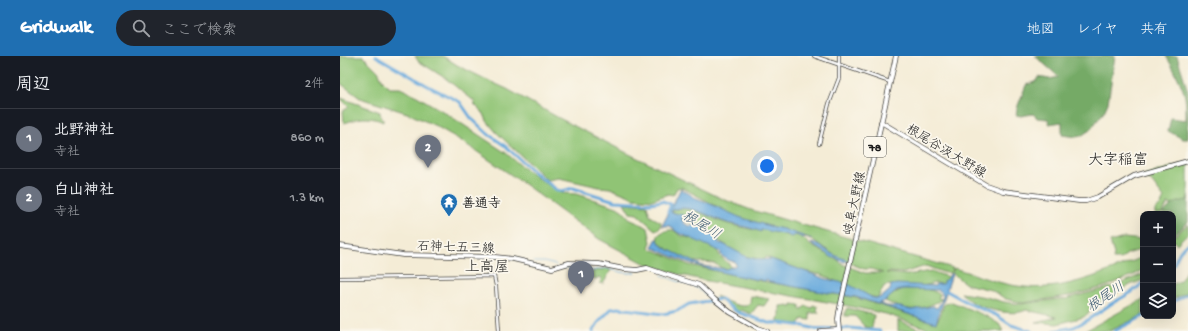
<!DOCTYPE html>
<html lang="ja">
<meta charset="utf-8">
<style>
:root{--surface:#171b24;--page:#20242c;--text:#f1f3f6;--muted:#9ea1a6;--line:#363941;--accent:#1f6fb2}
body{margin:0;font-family:"Gochi Hand","Klee One",sans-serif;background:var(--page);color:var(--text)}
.controls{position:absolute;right:12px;bottom:12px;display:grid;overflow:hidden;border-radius:8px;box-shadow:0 4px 16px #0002}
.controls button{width:36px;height:36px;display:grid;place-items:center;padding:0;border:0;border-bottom:1px solid var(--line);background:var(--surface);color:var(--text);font:20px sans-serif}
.you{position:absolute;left:427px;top:110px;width:14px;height:14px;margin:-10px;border:3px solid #fff;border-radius:50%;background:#1a73e8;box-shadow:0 0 0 6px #1a73e833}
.badge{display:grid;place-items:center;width:26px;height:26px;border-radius:50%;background:var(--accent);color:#fff;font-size:13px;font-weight:700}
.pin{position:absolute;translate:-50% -33px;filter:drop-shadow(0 1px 2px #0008)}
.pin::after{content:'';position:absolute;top:21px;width:14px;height:12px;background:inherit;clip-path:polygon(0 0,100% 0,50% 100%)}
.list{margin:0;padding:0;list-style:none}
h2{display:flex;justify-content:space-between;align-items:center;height:52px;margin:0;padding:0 16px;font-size:17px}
h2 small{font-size:13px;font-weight:400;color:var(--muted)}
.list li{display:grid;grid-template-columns:26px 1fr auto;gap:12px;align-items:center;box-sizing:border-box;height:60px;padding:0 16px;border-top:1px solid var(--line)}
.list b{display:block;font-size:15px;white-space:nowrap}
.list p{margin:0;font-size:13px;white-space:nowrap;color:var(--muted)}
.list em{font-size:13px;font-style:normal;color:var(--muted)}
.icon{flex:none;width:22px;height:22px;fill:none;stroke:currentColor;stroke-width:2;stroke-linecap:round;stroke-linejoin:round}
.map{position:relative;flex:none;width:848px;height:275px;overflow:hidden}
header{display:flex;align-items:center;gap:24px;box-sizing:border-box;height:56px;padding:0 20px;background:var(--accent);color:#fff}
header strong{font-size:19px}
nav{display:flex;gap:22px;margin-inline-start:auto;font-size:14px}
.search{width:280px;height:36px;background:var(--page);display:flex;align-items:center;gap:10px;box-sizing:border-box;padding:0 14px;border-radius:22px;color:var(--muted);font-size:15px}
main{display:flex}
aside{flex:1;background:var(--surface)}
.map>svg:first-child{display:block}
</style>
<header>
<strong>Gridwalk</strong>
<div class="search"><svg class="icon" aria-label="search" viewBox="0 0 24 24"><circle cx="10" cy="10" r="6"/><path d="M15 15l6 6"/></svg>ここで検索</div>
<nav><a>地図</a><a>レイヤ</a><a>共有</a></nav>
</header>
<main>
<aside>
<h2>周辺<small>2件</small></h2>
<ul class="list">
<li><span class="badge" style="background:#6b7280">1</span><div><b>北野神社</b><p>寺社</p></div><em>860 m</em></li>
<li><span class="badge" style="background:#6b7280">2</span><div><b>白山神社</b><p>寺社</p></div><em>1.3 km</em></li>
</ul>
</aside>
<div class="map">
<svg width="848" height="275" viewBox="0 0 848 275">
<rect width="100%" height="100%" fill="#fbf7ec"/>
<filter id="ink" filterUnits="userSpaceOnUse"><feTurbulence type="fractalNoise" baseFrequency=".025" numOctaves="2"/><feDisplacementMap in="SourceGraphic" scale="8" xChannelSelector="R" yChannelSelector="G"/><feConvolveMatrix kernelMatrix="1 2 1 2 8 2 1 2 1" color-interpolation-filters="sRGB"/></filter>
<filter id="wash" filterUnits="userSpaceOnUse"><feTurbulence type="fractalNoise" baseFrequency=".012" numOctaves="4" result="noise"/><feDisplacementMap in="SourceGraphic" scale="16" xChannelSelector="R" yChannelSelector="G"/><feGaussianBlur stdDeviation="0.9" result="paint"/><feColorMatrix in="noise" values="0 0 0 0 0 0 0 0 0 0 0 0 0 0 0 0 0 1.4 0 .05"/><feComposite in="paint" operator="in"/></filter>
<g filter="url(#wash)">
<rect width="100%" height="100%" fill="#f4ecd6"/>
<g fill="#90c475" stroke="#567048">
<path d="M0,0H23L38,15L43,25L50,32H60L77,40L104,56L166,97L180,109L199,123L222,137L236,138L252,143L277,151L283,155L291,164L303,169L308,172L311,186L309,191L311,193L349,209L416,224L517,242L596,267L600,260L604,248L612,246L646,260L659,268L663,275H594L546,258L504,249L367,225L341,219L304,207L259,183L180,125L120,84L96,70L67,57L20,42L0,27Z"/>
<path d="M75,0H103L117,9L147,24L167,33L219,62L287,97L385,144L411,154L613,212L611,217L602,216L586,210L563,217L550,216L546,217L567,219L591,215L608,221L603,228L595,227L582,230L557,228L544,230L538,242L529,240L482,219L464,215L426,201L423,203L412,202L401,199L378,184L374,179L358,169L342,164L346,160L337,158L332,155V154C352,148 370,163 389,168C399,171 410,173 420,175L423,173L451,180L456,179L463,182L470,189L498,204L502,208L525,217H543L531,213H524L514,209L509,205H505L491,197L473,184L443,173L429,170L395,160L341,131L337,132L333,139L328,138L312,144L294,142L270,132L259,131L219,122L207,124L156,76L147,65L144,58L135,49L134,45L105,22L78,5Z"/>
<path d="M1,42L40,56L41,62L43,63V66C36,62 25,61 17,63C12,64 9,66 4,67L3,55L9,51L1,43Z"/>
<path d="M848,106V145L835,151L828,147L822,158H815V154L821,149L824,142L811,125L801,122V120Z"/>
<path d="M284,147L307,149L310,160L321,166L320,172L315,174L297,158L290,157Z"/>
<path d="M848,168V177L837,188L833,185V179H836Z"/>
<path d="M328,174H333L342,180L357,184L377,194L380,200L392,211C389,212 387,213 384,213C381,212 378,209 375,208C368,205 358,207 351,205C344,202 314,189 318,180C319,177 325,175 328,174Z"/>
<path d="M784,182L803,184V193L787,198L781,203H773L774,198L770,186Z"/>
<path d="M803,201V213L796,218L767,230L733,239L683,247L666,243L651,234L626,228L612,217L614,212C637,219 661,229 685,231C726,235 766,216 803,201Z"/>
<path d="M267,212L271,214L263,228L260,227L261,222L258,221L257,223L252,222V216Z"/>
<path d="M848,212V236L833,243V228L840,225Z"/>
<path d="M803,218V224L790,229L760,246L744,261L717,268L696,266L717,261L686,254C673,261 643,253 630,245C627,243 624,239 621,237L646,241L664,246L681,248L719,243H725L775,230Z"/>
<path d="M562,233C573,233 592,231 600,239L598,242L602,243C596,248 576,255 569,253C561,252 553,249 545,245L552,239Z"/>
<path d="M376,240C385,244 396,251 406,250L410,246L412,247L410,245L411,240L429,243L424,250L418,249L411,258L401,254L399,256L378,243Z"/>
<path d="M803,243V259L770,275H745Z"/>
<path d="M452,248L460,249V254L466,250L472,252L473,249L478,251L477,254L479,257H470V264L462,263L460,268L438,266V262L440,260V250L449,249V251H452Z"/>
<path d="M507,252L534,259L532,272L525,271L515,260H505V256Z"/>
<path d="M558,264L581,274L583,275H558Z"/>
</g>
<g fill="#74aa66" stroke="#486341">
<path d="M695,0H775L768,47L764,56L750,74L741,80L736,81L722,79V66L709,68L708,63L697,62L693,58L681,60L676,59L677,52L686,29L697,25L699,21L709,23L719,21Z"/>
<path d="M826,0H837L848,35V83H843L828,75L831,62L846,64C846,57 846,49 845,41C843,30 832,10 826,0Z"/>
<path d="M848,140V166L835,178H833V158H823C830,148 836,146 847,144Z"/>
</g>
<g fill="#69aadd" stroke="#42637c" fill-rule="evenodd">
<path d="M341,132C344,136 350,137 353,141L364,145L399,161L429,170L443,173L472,183L466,181L463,182L456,179L451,181L447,179L428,175L426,174H421V176C410,171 399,170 388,167C371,162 350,147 332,154L331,156L347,160V161L341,162L344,167L349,170L358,169C362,172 370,175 373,178C375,180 377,184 379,187L383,188L407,201H409L419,204L431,203L486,223L508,228L533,242H539L543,240L550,234L551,229L557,228L595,230L596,228H603V225L608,222L610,218H612L596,267L516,241L488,237L429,226L427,224L422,225L420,223L419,224C380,217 348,209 312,191L317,182L321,189L329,194L363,210L386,213L396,209L395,206C389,205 386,203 381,199V196L377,194L337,176L330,170H322ZM565,233L598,234L601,236L603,240L601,246L597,252L594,251V250H593L571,254L561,251L547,250L539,247L545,245L557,235Z"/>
<path d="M471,187L479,189L492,198L509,205C503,207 500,205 495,201L493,202L471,188Z"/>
</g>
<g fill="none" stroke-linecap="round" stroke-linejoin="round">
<g stroke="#69aadd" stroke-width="1">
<path d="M194,206H204L216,209"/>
<path d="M223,211H226L236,213L240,215H250L265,212L281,216L290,217L295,216"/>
<path d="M322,219C332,224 342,226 353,230C359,232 362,237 367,239"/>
</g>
<g stroke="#69aadd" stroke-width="3">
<path d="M36,0L88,30L120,46L131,62L148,78L164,89L195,117L217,134L222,135L233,132L275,145L311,147L322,145L331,148L328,156L331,160"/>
<path d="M833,210C837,202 840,192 848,188"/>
<path d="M605,234L630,248L656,259L671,269L691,275"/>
<path d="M833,246L848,238"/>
<path d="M253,275L258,267L271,253L278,252L323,258L337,255L349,248L381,243L385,247L397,256L429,267H440L464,270L476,273L510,272L540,275"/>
<path d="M714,275L734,271L746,265L771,248L792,236L803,227"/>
<path d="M775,275L804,260"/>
</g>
</g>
</g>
<g filter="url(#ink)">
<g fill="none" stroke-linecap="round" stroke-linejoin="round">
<g stroke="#3c3b38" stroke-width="4">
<g id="minor">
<path d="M474,0L550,26"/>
<path d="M479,88L489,48L499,22V0"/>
<path d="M0,222L154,220L156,230L159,275"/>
</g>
</g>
<g stroke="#3c3b38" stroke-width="5.5">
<g id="major">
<path d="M541,66L646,129L663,135L739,145H746L758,141L794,120L848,105"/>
<path d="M0,190L63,199L155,201L173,203L212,212L229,207L259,208L284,213L297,214L307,212L327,219L359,229L375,244L390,256L418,272L427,275"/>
<path d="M481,275L498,274"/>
<path d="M499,275L498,263L499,256L556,0"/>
</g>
</g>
<use href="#minor" stroke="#fff" stroke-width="2.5"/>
<use href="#major" stroke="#fff" stroke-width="4"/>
</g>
</g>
<defs>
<g id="temple-pin" transform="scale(0.9)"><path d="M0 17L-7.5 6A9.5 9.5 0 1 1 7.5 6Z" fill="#1f6fb2" stroke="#fbf7ec"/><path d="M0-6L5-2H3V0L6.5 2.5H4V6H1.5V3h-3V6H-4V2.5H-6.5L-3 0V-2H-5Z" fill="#fff"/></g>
</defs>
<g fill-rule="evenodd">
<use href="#temple-pin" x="109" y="146"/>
</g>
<g text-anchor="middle" stroke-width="3.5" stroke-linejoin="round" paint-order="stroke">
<rect fill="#fbf7ec" stroke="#5f5e5a" stroke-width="1" x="524" y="81" width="22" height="20" rx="3"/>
<g font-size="12" font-weight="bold" fill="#1c1c1c">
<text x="535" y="95">78</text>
</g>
<g font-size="13" fill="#1c1c1c" stroke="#fbf7ec">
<text transform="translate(607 94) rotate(31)" y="5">根尾谷汲大野線</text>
<text transform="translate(513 147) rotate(-78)" y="5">岐阜大野線</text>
<text transform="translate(116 190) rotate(2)" y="5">石神七五三線</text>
</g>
<g font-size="13" font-weight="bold" fill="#1c1c1c" stroke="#fbf7ec" text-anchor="start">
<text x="122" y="151">善通寺</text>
</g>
<g font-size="14" font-style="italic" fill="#3f5c73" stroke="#fbf7ec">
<text transform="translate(362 168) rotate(31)" y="5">根尾川</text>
<text transform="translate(765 240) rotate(-34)" y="5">根尾川</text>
</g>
<g font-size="15" fill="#1c1c1c" stroke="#fbf7ec">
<text x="778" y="108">大字稲富</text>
<text x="147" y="215">上高屋</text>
</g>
</g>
</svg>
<div class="controls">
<button>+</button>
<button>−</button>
<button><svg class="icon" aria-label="layers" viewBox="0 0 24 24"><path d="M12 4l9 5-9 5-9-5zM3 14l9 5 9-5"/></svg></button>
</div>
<div class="you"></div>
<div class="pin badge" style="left:241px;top:238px;background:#6b7280">1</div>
<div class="pin badge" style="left:88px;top:112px;background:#6b7280">2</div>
</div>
</main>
